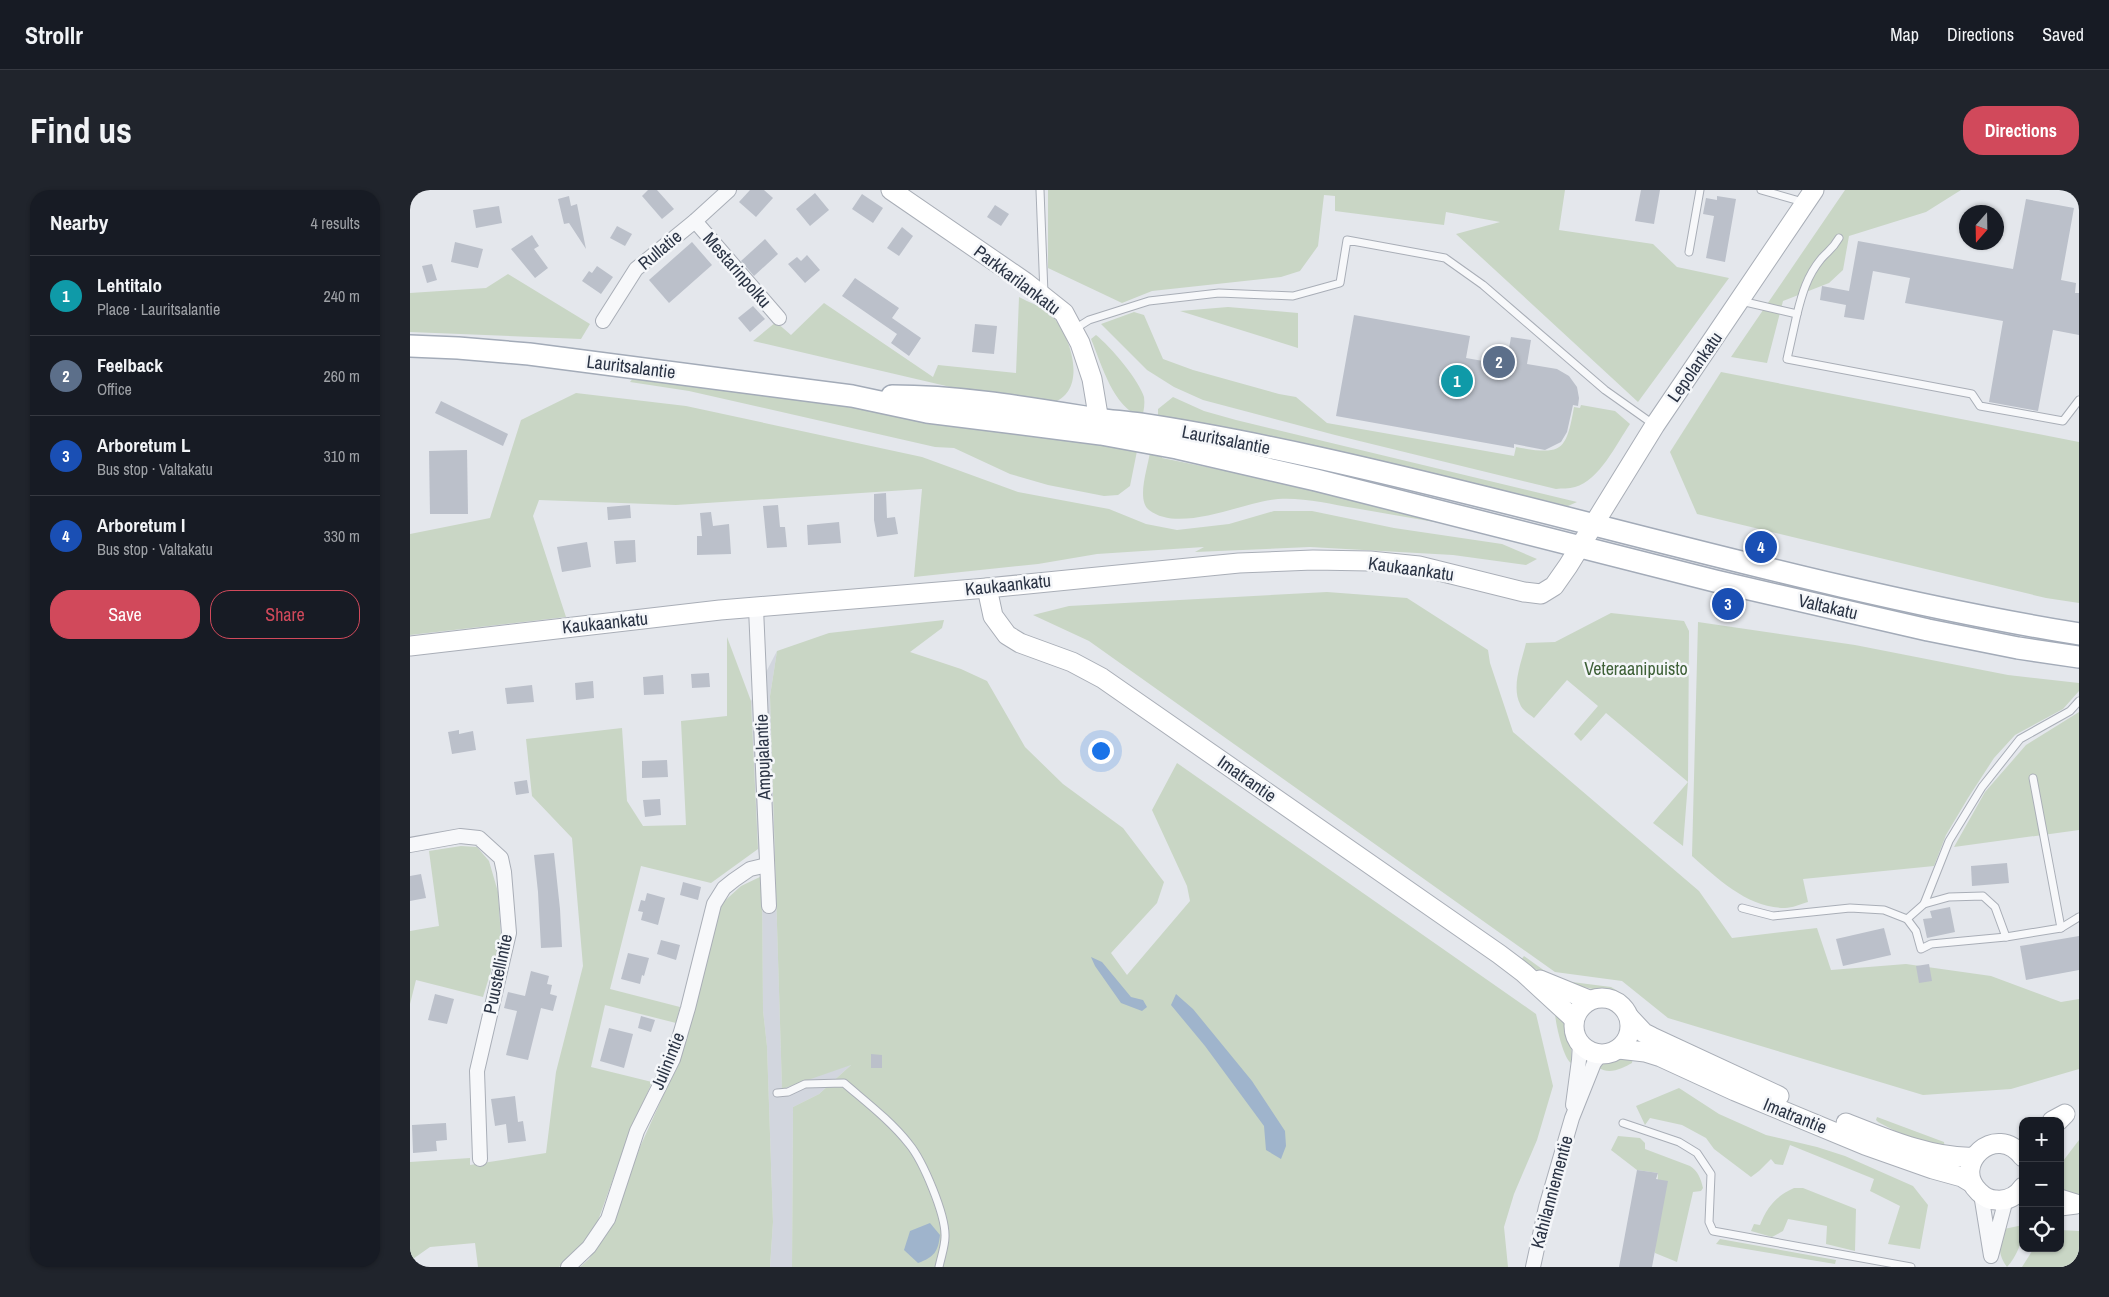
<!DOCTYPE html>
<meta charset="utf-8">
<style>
:root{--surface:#171b24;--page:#20242c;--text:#f1f3f6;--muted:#9ea1a6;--line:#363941;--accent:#d1495b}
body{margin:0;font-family:"Archivo Narrow",sans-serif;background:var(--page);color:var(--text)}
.controls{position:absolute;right:15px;bottom:15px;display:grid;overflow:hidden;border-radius:10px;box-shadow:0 1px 4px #0004}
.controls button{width:45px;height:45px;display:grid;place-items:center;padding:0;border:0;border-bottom:1px solid var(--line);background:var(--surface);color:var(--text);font:25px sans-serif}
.compass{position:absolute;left:1549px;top:15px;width:45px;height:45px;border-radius:50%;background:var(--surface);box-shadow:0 1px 4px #0004;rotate:200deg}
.you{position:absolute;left:690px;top:560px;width:18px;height:18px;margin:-12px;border:4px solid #fff;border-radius:50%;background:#1a73e8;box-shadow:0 0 0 8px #1a73e833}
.badge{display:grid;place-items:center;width:32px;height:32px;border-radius:50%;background:var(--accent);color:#fff;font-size:16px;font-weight:700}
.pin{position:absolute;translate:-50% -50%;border:2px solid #fff;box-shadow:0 1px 5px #0006}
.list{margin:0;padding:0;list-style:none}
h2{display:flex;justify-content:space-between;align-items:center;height:65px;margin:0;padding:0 20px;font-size:21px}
h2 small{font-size:16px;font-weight:400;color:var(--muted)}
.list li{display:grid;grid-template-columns:32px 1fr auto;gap:15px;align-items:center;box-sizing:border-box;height:80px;padding:0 20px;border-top:1px solid var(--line)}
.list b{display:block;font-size:19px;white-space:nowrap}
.list p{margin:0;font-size:16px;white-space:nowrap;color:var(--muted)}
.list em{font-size:16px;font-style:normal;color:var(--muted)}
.actions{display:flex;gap:10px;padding:15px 20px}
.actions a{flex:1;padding:11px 0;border:1px solid var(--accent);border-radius:20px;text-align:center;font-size:18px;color:var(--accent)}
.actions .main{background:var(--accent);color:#fff}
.icon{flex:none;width:28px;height:28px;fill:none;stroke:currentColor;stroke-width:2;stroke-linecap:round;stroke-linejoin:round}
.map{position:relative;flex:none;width:1669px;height:1077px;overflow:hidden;border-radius:20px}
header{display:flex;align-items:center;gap:30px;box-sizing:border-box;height:70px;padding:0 25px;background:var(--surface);border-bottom:1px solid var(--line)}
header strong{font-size:24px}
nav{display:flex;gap:28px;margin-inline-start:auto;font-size:18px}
.intro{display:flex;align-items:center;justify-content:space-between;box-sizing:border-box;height:120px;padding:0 30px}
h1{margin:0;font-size:35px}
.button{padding:12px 22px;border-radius:20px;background:var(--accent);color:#fff;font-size:18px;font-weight:700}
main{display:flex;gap:30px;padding:0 30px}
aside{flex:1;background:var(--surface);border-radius:20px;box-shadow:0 1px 4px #0004}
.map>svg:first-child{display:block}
</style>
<header>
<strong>Strollr</strong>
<nav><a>Map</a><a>Directions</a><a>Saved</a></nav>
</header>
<div class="intro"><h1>Find us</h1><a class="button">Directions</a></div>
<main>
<aside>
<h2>Nearby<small>4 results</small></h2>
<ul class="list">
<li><span class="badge" style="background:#0f9aa8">1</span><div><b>Lehtitalo</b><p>Place · Lauritsalantie</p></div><em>240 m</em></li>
<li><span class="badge" style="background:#5c6f8a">2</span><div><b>Feelback</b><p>Office</p></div><em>260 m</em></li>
<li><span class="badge" style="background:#1a4fb4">3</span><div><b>Arboretum L</b><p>Bus stop · Valtakatu</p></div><em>310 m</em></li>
<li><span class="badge" style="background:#1a4fb4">4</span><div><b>Arboretum I</b><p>Bus stop · Valtakatu</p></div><em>330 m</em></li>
</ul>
<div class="actions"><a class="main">Save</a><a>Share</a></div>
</aside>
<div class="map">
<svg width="1669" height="1077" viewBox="0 0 1669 1077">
<rect width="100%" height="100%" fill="#e4e7ec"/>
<path fill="#d2d6de" d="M367,461L360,506L372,898L442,874L409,904L383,917L382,1077H360L363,1032L357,856L353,820L352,686L348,659L341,511Z"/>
<g fill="#c9d6c5">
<path d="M638,0H1155L1149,40L1243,54L1267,77L1319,88L1228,212L1046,44L1090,32L1036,22L1034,35L925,21V6L914,5L908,56L890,81L871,87L742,101L712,113L638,78Z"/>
<path d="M1435,0H1551L1516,22L1439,46L1433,80L1419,93L1373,111L1357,173L1321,167Z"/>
<path d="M98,84L180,134L171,149L0,142V103L76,98Z"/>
<path d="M609,107C618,112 631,116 639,123C661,142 680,203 641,213L549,199L343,151L366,132L381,145L414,113L523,187L528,175L606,183Z"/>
<path d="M818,117L888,123V158L770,121Z"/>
<path d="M724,122L734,125L753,169L783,180L869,204L886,207L917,233L1104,266L1106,257C1151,265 1156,263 1164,217L1170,218L1171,215L1205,221L1220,234C1207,253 1189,291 1165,297C1159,299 1152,298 1146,299L925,245L793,210L764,197L737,180L691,134Z"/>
<path d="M686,145C700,156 729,190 734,207C735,214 734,220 732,227C703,218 692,175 681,149Z"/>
<path d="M1311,182L1669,252V413L1636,408L1287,324L1260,262Z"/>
<path d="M224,187L542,230L727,261L720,296L708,305L694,306L638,295L600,284L544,258L525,257L279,201L220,192Z"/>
<path d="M166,203L276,216L512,267L608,302L699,319L736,334L767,340L819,334L864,321H902L984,338L1092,354L1127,369L1116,375L1043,365L900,357L785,362L794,357L687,364L628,374L504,387L512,299L266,315L129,310L123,326L156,427L0,445V344L80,328L111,230Z"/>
<path d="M763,207L794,221L826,230L1167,312L1158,316L1134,314L748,229V219Z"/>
<path d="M740,262L752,265V268L846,287L1053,337C1017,331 980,324 944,318C921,314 891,307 868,309C832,312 770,344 739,320C726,310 738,277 740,262Z"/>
<path d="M917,402L997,408L1078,460L1080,473L1103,542L1289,701L1322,748L1407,738L1421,780L1496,774L1581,786L1651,812L1669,809V879L1601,899L1513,905L1258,828L1212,791L1145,782L679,451L623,425L659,416Z"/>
<path d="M1201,423L1274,431L1279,441L1278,592L1273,656L1243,633L1278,592L1196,523L1171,551L1164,544L1188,516L1157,490L1124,528C1119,524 1112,520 1110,514C1101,496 1112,471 1116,453L1145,452Z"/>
<path d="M534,430L532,438L500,462L551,479L577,491L615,557L653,594L713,638L754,692L747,713L701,763L717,785L780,711L777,696L742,620L767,573L1126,824L1143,896L1127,950L1104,1004L1094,1037L1098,1077H382L383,917L409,904L441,875L372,899L360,506L367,461L419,443Z"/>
<path d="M1288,432L1445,455L1598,485L1669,493V501L1653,519L1605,545L1584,568L1558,608L1536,645L1524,676L1393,689L1398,712C1391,714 1382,718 1375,718C1338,718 1308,689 1282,666Z"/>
<path d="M317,447L341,511L348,659L301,693L231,676L200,799L270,817L266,833L195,815L181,877L242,892L213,961L185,1039L167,1061L149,1077H68L65,1053L20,1057L0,1071V972L60,968V975L136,963L146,882L173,776L162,648L122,606L116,549L212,538L217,611L233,636L276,635L271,531L317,526Z"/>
<path d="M1669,522V640L1544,657L1575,602L1616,555Z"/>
<path d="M51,656L67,657L79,671L88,702L91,748L73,807L6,790L0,814V741L29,736L19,661Z"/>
<path d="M352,686L353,820L357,856L363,1032L360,1077H170L179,1069L202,1032L230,957L257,897L282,829L309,716L331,696Z"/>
<path d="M1114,766L1139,784L1154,791L1201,797L1216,806L1235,834L1224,825L1213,809L1207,805L1141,789L1111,770Z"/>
<path d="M1145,822C1157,833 1164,857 1161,873C1153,868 1145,832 1145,822Z"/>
<path d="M1223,866L1222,873C1213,878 1200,885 1189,878C1198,869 1210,866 1223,866Z"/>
<path d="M1269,898L1309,924L1356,945L1407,957L1435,966L1503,996L1518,1015L1510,1059L1478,1054L1490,1016L1460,1001L1464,989L1380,955L1373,975L1365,974L1361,969L1349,981L1341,987L1304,959L1296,948L1272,935L1240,928L1235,935L1226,916Z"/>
<path d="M1467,927L1534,952L1535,960L1502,950L1468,932L1466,930Z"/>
<path d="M1208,946L1230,948L1235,953V959L1280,976C1288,981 1291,989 1293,998L1291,1001L1283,1002L1267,1072L1245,1063L1248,983L1227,980L1201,960Z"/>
<path d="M1669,950V1005L1650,1001V975Z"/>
<path d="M1384,998H1393L1446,1019L1445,1061L1416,1054L1417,1036L1378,1029L1373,1041L1362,1047L1341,1041L1344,1034L1350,1035C1357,1017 1366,1006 1384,998Z"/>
<path d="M1613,1035C1613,1051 1607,1066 1597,1077C1587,1064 1589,1053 1594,1039Z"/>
<path d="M1650,1040L1669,1041V1077H1612L1624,1058H1650Z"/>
<path d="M1310,1049L1426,1070L1425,1074L1306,1054Z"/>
</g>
<g fill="#9fb4cc">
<path d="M681,767L692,772L721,807L733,810L737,817L732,821L711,813L685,776Z"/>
<path d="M766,804L783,819L842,891L875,941L876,956L871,969L856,960L854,936L795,856L761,815Z"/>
<path d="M520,1033L530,1045C528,1062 524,1067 508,1073L494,1060L500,1041Z"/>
</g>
<g fill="#bbc0ca">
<path d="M238,0H247L264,19L252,29L232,6Z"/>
<path d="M340,0H354L363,8L346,27L329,12Z"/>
<path d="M1231,0H1250L1244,34L1225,31Z"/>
<path d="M405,3L419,20L400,36L386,19Z"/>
<path d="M452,4L473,18L463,33L442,19Z"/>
<path d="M159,6L161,16L167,14L176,59L159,33L154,34L148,9Z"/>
<path d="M1307,6L1326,9L1315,72L1296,68L1304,26L1293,24L1296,8L1307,10Z"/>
<path d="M1616,9L1664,18L1651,90L1666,93L1665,103H1669V145L1643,140L1628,221L1579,212L1593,131L1495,113L1500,88L1463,81L1454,130L1434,127L1436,115L1410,110L1412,96L1439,101L1448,51L1603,79Z"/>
<path d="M585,15L599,24L591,36L577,27Z"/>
<path d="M89,16L92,33L66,38L63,20Z"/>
<path d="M207,36L222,44L215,56L200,48Z"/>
<path d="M492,37L503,46L489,66L477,58Z"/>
<path d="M122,45L129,56L124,59L138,78L125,88L101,59Z"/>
<path d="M355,49L368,64L344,86L331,71Z"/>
<path d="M45,52L73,59L68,78L41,72Z"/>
<path d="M282,52L302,75L259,113L239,90Z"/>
<path d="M397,65L410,80L395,93L378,74L387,67L391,71Z"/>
<path d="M22,74L27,90L17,93L12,76Z"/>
<path d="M187,76L203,87L191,104L172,91L179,81L182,83Z"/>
<path d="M445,88L489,118L482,128L511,148L499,166L481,153L487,144L432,106Z"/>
<path d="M343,116L355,129L340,142L328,128Z"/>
<path d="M944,125L1060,146L1056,168L1096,175L1101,147L1121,150L1117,174L1147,179L1159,186L1167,197L1169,208L1168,216L1163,215L1157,242L1151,252L1135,260L1104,254V258L926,226Z"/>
<path d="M565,134L587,136L584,164L562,162Z"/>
<path d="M31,211L98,244L93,256L25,223Z"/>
<path d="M57,260L58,324H20L19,261Z"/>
<path d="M476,303L477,328L485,327L488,344L467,347L464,330V304Z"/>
<path d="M220,315L221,328L198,330L197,317Z"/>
<path d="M368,315L370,337H375L377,357L357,358L353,316Z"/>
<path d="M301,322L303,336L319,334L321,364L287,365V346H292L290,323Z"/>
<path d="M429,332L431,353L398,355L397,335Z"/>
<path d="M225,350L226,372L206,374L204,351Z"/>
<path d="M177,352L181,377L152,382L147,357Z"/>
<path d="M299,483L300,497L282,498L281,484Z"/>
<path d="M253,485L254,504L234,505L233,487Z"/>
<path d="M183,491L184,508L166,510L165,493Z"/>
<path d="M122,495L124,512L97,514L95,498Z"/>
<path d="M49,540V544L63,541L66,560L42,564L38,542Z"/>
<path d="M257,570L258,587L232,588V571Z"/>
<path d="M117,590L119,603L106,605L104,592Z"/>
<path d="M250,609L251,625L235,627L233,610Z"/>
<path d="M144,663L150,719L152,757L131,758L128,702L124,665Z"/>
<path d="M1597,673L1599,693L1562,696L1561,676Z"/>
<path d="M11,684L16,708L0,711V686Z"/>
<path d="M273,692L291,697L288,710L270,705Z"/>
<path d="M237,703L255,708L248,735L231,730L233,722L228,721L231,710L235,711Z"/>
<path d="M1540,717L1545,742L1517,748L1513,729L1522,728L1520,721Z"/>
<path d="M1474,738L1481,765L1433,776L1426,749Z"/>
<path d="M1669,746V780L1616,790L1610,756Z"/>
<path d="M251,750L270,755L266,770L247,764Z"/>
<path d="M218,763L239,768L234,786L232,785L230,794L211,789Z"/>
<path d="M1519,774L1522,791L1509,793L1506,776Z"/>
<path d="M121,781L139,786L137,794L142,795L140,804L147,806L143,821L131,818L118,870L96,865L107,821L94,818L98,802L115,806Z"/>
<path d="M25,804L44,809L37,834L18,830Z"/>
<path d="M231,826L245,830L241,842L228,838Z"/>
<path d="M199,838L223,844L214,878L190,871Z"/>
<path d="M461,864L472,865V878H461Z"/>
<path d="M105,906L108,932L113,931L116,951L98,953L96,934L85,936L81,909Z"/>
<path d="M36,933L37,950L26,951L27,961L3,963L2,935Z"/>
<path d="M1227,980L1248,983L1246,989L1258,991L1242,1077H1209Z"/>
</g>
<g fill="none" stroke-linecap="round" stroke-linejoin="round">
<g stroke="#a9aeb7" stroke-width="9">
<g id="lane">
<path d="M630,0L634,104"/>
<path d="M1351,0L1393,12"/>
<path d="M1279,62L1290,0"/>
<path d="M1331,111L1387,124L1377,169L1562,204L1570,216L1653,231L1669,210"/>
<path d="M1387,124C1392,104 1397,86 1411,69C1419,60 1422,60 1429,48"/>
<path d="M663,140L679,130L739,111L809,103L883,106L930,93L937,50L1035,68L1073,95L1195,200L1243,234"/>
<path d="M1514,714L1539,707L1573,706L1585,717L1596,747L1651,738L1623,588"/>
<path d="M1332,718L1363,726L1440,718L1474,720L1497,729L1514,714L1539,651L1572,597L1610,549L1660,521L1669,511"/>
<path d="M1497,729L1506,741L1511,759L1521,754L1596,747"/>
<path d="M1651,738L1669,727"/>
<path d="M367,903L378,902L395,894L434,893C456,912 481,931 499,954C513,971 536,1025 535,1047C535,1056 531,1067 529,1077"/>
<path d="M1213,933L1269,952L1287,963L1301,984L1299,1032L1303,1041L1501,1077"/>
</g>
</g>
<g stroke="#a9aeb7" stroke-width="16">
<g id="street">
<path d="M285,31L369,128"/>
<path d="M193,131L226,79L285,31L319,0"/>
<path d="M346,418L359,716"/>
<path d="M0,655L50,646L69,648L91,668L94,682L99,743L67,881L70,969"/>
<path d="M1163,915L1169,870L1170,854"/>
<path d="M1571,1004L1581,1066L1596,1009"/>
<path d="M158,1077L179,1057L198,1029L227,941L263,869L278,818L304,714L314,698L324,690L340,679L357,675"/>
<path d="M1123,1077L1136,1017L1162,928L1184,873L1191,864"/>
</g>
</g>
<g stroke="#a9aeb7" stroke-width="21">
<g id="secondary">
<path d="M481,0L615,92L654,123L670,153L682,189L691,243"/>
<path d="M577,398L583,426L597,445L610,453L662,472L692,488L1089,764L1114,783L1164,829"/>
<path d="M0,456L310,420L577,398L829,373L903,370L960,371L1009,376L1114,402L1131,404L1144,396L1158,376L1245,235L1404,0"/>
<path d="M1130,790L1179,810"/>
<circle cx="1192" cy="836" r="28"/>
<path d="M1219,827L1234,843L1242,847L1369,906"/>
<path d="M1209,859L1235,862L1251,867L1325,901L1455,955L1523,979L1552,987L1562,993"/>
<path d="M1642,931L1655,924L1648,931"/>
<path d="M1436,933C1474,948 1523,969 1564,967"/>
<path d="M1613,967C1586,931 1540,975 1569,1002C1574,1007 1580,1010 1586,1010C1597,1011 1607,1006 1613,997"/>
<path d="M1650,1009L1666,1014L1650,1016"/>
</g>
</g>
<g stroke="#a3abb8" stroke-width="24">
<g id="primary">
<path d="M0,156L48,158L119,164L442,206L517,222L691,244L767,258L906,290L1305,391L1518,440L1608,458L1669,467"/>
<path d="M482,206C551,206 619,218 687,229C701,231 716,232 730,234C790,243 850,255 909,268C1163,324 1412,402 1669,444"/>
</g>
</g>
<use href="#lane" stroke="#f7f8fa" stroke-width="7"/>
<use href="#street" stroke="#f7f8fa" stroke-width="14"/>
<use href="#secondary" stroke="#fff" stroke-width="19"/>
<use href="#primary" stroke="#fff" stroke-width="21"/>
</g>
<g text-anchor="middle" stroke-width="5" stroke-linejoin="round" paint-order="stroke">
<g font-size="18" fill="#2b3445" stroke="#f4f6f9">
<text transform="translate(250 60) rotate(-40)" y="6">Rullatie</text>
<text transform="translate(327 80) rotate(49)" y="6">Mestarinpolku</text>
<text transform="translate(607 90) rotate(37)" y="6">Parkkarilankatu</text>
<text transform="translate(221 177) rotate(7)" y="6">Lauritsalantie</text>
<text transform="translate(1285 177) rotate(-55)" y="6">Lepolankatu</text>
<text transform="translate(816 250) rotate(11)" y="6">Lauritsalantie</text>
<text transform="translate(1001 379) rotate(8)" y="6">Kaukaankatu</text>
<text transform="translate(598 395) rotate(-6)" y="6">Kaukaankatu</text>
<text transform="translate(1418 417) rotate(13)" y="6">Valtakatu</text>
<text transform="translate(195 433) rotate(-6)" y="6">Kaukaankatu</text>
<text transform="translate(353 567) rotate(-92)" y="6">Ampujalantie</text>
<text transform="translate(837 589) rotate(35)" y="6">Imatrantie</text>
<text transform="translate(88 784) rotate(-78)" y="6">Puustellintie</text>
<text transform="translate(258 871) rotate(-68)" y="6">Julinintie</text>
<text transform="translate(1385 926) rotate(22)" y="6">Imatrantie</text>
<text transform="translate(1142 1002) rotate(-75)" y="6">Kahilanniementie</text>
</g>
<g font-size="18" fill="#3f6138" stroke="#f4f6f9">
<text x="1226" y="485">Veteraanipuisto</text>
</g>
</g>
</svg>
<div class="controls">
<button>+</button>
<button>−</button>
<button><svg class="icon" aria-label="locate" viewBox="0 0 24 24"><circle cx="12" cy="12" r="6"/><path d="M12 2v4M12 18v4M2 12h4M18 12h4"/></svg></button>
</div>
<svg class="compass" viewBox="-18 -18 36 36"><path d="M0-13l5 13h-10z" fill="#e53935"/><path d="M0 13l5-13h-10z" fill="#9ea1a6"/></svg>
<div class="you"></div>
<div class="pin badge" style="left:1047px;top:191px;background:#0f9aa8">1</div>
<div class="pin badge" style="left:1089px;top:172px;background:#5c6f8a">2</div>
<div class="pin badge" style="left:1318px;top:414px;background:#1a4fb4">3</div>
<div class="pin badge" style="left:1351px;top:357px;background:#1a4fb4">4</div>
</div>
</main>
